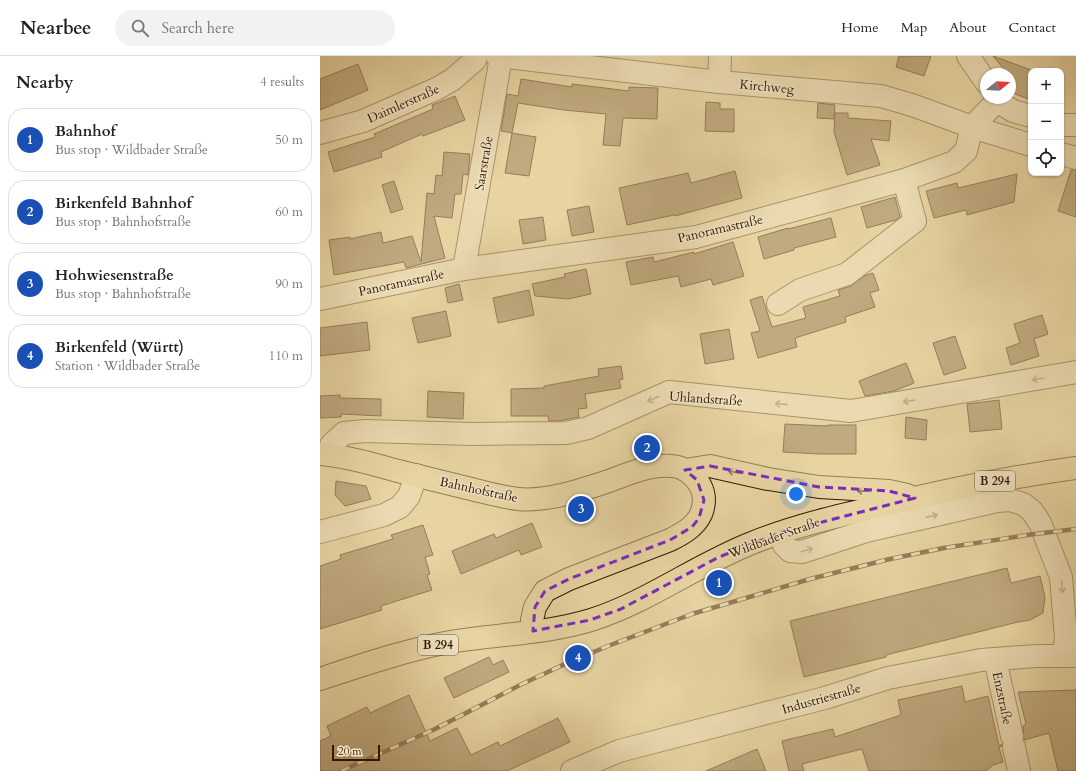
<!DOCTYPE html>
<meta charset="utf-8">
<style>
:root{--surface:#fff;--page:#f2f2f2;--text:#222;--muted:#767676;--line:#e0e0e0;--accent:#8f2418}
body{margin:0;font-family:Cardo,serif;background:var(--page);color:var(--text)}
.controls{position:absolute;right:12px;top:12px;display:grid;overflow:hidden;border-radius:8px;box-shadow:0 1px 3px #0004}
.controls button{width:36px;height:36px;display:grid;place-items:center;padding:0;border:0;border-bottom:1px solid var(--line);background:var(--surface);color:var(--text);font:20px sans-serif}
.compass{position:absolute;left:660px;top:12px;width:36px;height:36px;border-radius:50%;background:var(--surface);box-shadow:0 1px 3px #0004;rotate:72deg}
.scale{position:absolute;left:12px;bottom:10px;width:48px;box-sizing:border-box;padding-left:4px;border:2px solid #321702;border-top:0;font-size:11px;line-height:14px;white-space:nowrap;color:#321702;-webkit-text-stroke:3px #efe3c3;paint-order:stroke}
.you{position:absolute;left:476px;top:438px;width:14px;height:14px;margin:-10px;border:3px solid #fff;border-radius:50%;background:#1a73e8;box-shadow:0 0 0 6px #1a73e833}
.badge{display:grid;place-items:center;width:26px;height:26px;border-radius:50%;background:var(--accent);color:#fff;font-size:13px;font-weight:700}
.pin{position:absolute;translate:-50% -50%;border:2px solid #fff;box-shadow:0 1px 4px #0006}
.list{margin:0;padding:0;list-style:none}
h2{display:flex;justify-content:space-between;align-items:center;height:52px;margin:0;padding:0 16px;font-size:17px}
h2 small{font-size:13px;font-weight:400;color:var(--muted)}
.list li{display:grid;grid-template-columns:26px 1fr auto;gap:12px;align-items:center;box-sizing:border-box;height:64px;margin:0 8px 8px;padding:0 8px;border:1px solid var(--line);border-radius:16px}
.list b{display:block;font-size:15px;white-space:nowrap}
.list p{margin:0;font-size:13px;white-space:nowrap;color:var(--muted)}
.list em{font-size:13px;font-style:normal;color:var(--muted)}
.icon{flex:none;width:22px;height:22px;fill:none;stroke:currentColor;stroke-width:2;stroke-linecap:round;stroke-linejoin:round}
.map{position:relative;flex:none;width:756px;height:715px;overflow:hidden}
header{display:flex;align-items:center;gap:24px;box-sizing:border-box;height:56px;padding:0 20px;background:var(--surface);border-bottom:1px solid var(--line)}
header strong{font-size:19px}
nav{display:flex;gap:22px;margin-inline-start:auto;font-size:14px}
.search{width:280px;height:36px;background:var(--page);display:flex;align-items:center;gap:10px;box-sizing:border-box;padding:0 14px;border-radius:22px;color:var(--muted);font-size:15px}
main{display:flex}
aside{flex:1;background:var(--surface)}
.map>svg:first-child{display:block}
</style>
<header>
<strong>Nearbee</strong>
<div class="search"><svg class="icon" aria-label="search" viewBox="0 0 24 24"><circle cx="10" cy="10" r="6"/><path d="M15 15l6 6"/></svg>Search here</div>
<nav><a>Home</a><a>Map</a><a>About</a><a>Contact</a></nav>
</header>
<main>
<aside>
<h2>Nearby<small>4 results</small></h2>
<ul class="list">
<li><span class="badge" style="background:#1a4fb4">1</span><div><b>Bahnhof</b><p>Bus stop · Wildbader Straße</p></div><em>50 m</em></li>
<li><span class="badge" style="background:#1a4fb4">2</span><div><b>Birkenfeld Bahnhof</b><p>Bus stop · Bahnhofstraße</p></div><em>60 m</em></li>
<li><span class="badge" style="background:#1a4fb4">3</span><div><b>Hohwiesenstraße</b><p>Bus stop · Bahnhofstraße</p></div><em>90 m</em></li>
<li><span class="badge" style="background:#1a4fb4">4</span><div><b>Birkenfeld (Württ)</b><p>Station · Wildbader Straße</p></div><em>110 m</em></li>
</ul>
</aside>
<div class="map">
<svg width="756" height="715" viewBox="0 0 756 715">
<rect width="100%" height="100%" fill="#e7d4a2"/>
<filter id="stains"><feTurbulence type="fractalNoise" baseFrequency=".005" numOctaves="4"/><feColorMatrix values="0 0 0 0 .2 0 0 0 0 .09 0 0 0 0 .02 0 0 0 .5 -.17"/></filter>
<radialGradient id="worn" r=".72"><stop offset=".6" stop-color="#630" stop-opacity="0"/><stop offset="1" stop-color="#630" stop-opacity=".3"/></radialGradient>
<g fill="#907955" stroke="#321702">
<path d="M579,0H611L604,20L576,11Z"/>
<path d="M673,0L711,14V44L690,36V31L693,23L690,20V18H688Z"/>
<path d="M38,8L48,34L0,54V23Z"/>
<path d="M201,23L252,31V28L309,35V31L338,32L337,63L303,62L300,90L283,89L286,58L244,54L198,47L192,77L181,75L187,38L198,40Z"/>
<path d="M135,40L145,64L103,80L102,78L61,96L62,101L14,116L8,96L55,81L54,78L113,53L112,49Z"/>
<path d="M386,46L400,47V53H414V76L385,75Z"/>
<path d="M498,47L515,49L514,63L497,62Z"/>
<path d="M515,57H528V62L571,65L569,85L551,83L560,109L527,119L514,76Z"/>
<path d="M192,77L216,81L209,120L185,117Z"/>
<path d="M124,96L150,98L148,119L143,118L141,138H135L132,162L114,160L125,202L86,212L84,206L14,219L9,184L30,181V183L61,176L63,187L92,180L101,206L107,137L114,138L116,119L122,120Z"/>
<path d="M751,114H756V161L738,155Z"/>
<path d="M415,115L422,142L355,160L354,159L307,169L299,132L368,117L371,127Z"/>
<path d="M697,118L694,146L647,159L646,154L614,162L606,135L637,127L638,132Z"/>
<path d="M74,125L83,153L71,157L62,129Z"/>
<path d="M575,141L580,161L576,164L547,172L541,151Z"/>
<path d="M269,150L274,176L252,180L247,154Z"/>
<path d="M223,161L226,184L203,188L199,164Z"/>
<path d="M511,162L516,181L474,192V194L444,203L438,181L468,172V173Z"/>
<path d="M413,186L424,220L393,229L391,223L361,231L358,220L311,229L306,206L333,201L334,206L374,196V198Z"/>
<path d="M266,213L271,238L248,243L215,240L212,228L245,221L244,218Z"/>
<path d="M553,217L559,234L550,237L555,251L525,261L526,266L475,282L477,291L438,302L431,277L440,275L430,244L442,240L452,271L486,262L483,251L520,240L518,234L531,230L544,220Z"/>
<path d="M139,228L143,244L128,247L125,232Z"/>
<path d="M209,234L214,259L178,267L173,242Z"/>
<path d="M126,255L131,280L98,287L92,262Z"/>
<path d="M722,259L728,278L714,283L719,300L691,309L686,292L700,287L694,268Z"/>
<path d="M47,266L50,294L0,300V272Z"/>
<path d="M409,273L414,303L385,308L380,278Z"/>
<path d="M635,280L646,312L624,319L613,287Z"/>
<path d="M586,307L594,327L574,335L545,340L539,325Z"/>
<path d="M301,310L303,323L299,324L301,332L265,338L267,352L258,353L259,361L238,365H229L228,360H191V333L224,332V330L279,320L278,313Z"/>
<path d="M108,335L144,337L143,363L107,361Z"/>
<path d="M20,339V342L61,343V360L21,358V361L0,362V340Z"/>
<path d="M679,344L682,373L650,376L647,348Z"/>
<path d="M586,361L607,364L606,384L585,382Z"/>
<path d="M465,368L508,370V369H536V398H500L463,396Z"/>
<path d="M16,425L46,430L51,443L25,450L15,439Z"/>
<path d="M212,467L222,491L201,499L199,494L141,518L132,495L174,478L176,482Z"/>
<path d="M103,469L113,499L105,501L110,518L107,519L112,534L61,550L62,554L0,573V510L21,503L20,499L73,483L71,479Z"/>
<path d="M687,512L691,527L720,520L725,541L723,557L710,564L698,566L566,599V601L484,621L470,565Z"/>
<path d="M169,601L173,609L183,604L189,616L134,642L124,622Z"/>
<path d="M642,630L645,646L668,640L679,690L682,688V690L679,691L683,706L673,709L666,715H549L542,693L482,708L484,715H469L462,685L513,673L515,681L581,659L578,644Z"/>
<path d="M756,634V715H738L729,677L704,684L703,670L706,668L698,636Z"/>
<path d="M89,639L110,685L137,672L151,699L178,686L180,690L238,662L250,686L187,715H0V685L11,680L7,670L47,651L50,657Z"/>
<path d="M437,693L446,715H386Z"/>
</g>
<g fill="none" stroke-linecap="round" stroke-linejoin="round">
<g stroke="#5f462a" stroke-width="24">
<g id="minor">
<path d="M177,0L399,26L561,40L592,49L652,71L711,89"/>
<path d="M648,0L666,26"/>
<path d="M399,26L400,0"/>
<path d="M741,69H756"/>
<path d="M0,77L43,65L116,33L132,24L155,4L156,0"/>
<path d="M741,98L756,102"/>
<path d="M144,213L181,1"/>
<path d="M0,243L144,213L376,181L584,124L634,106L646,95L652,71L677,45L693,55L711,60"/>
<path d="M458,248L480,234L527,218L595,165L584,124"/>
<path d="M9,398L11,389L24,377L46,375L152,378L246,377L268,372L349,336L531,355L756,316"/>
<path d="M0,476L64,459L80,451L89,440L96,419"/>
<path d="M460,477L464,489L470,495L482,496L546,475L677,445L690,444L703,448L712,455L720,467L741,521L746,582L744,600"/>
<path d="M675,603L692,680"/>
<path d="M694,691L699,715"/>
<path d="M252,715L299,695L505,642L568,622L661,604L717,600H756"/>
</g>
</g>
<g stroke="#321702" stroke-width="24">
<g id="major">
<path d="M0,398C25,400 50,407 74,414C98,420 123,426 147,432C164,436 181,441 198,443C226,446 262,434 289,425C308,418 330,408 351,410C363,410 374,419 380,429C385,438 385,448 381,458C375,471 362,478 350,484L249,523L225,535L215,551L212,564L213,575"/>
<path d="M365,414L390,410L448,423L499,431L569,435L587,439"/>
<path d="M0,623C42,609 86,594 130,586C176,578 225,578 271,564C328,546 376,509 432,487C474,470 517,460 561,450C626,434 690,421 756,412"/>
</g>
</g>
<use href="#minor" stroke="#efe3c3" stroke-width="22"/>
<use href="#major" stroke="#e7d4a2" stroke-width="22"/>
<g stroke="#321702" stroke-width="4.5">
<path id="rail" d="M21,715L115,673L200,629L245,608L288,590L372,558L490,523L570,503L624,492L707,479L756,473"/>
</g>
<use href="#rail" stroke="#efe3c3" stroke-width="3" stroke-dasharray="9" stroke-linecap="butt"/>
</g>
<defs><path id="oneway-shaft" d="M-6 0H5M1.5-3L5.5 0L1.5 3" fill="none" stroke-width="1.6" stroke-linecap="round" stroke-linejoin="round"/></defs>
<g stroke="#9a876c">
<use href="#oneway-shaft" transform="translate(718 323) rotate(170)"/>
<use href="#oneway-shaft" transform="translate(333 343) rotate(156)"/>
<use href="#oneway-shaft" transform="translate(589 345) rotate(170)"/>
<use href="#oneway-shaft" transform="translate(461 348) rotate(-174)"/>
<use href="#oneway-shaft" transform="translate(612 460) rotate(-13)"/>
<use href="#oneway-shaft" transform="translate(487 494) rotate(-18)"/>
<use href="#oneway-shaft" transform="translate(742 531) rotate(86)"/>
</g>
<g stroke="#967f5a">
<use href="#oneway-shaft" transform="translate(414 416) rotate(-168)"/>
<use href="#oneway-shaft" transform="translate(543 435) rotate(-178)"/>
</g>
<path d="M0 0H756V715H0ZM390,410L499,431L569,435L595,442L460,477L399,501L301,553L270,564L213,575L215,551L225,535L249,523L350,484L372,471L379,462L384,444L377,424L365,414Z" fill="#e7d4a2" fill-opacity=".55" fill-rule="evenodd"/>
<path fill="none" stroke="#7b2cbf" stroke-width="3" stroke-dasharray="8 5" stroke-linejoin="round" d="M390,410L499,431L569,435L595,442L460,477L399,501L301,553L270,564L213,575L215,551L225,535L249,523L350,484L372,471L379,462L384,444L377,424L365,414Z"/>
<g text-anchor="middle" stroke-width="3" stroke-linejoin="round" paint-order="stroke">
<g fill="#efe3c3" stroke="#6b543c" stroke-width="1">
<rect x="655" y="415" width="40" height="20" rx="3"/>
<rect x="98" y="579" width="40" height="20" rx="3"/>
</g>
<g font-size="12" font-weight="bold" fill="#321702">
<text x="675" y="429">B 294</text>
<text x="118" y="593">B 294</text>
</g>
<g font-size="13" fill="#321702" stroke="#efe3c3">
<text transform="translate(447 30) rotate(5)" y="5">Kirchweg</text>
<text transform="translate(83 47) rotate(-24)" y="5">Daimlerstraße</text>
<text transform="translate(163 107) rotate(-80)" y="5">Saarstraße</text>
<text transform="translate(400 172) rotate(-13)" y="5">Panoramastraße</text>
<text transform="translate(81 226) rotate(-12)" y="5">Panoramastraße</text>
<text transform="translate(386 342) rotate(4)" y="5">Uhlandstraße</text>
<text transform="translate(159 433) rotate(12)" y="5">Bahnhofstraße</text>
<text transform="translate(454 481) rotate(-20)" y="5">Wildbader Straße</text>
<text transform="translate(501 642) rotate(-16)" y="5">Industriestraße</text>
<text transform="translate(683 642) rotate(78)" y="5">Enzstraße</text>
</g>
</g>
<rect width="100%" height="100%" filter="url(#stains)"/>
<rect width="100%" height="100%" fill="url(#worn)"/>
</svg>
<div class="controls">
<button>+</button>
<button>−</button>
<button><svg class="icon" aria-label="locate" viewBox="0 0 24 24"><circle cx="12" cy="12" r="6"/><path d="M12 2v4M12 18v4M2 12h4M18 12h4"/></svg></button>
</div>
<svg class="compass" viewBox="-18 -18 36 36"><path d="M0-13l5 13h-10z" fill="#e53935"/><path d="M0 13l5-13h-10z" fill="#767676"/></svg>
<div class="scale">20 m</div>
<div class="you"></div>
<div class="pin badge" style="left:399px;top:527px;background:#1a4fb4">1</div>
<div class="pin badge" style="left:327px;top:392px;background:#1a4fb4">2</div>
<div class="pin badge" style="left:261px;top:453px;background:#1a4fb4">3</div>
<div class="pin badge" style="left:258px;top:602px;background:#1a4fb4">4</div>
</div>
</main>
